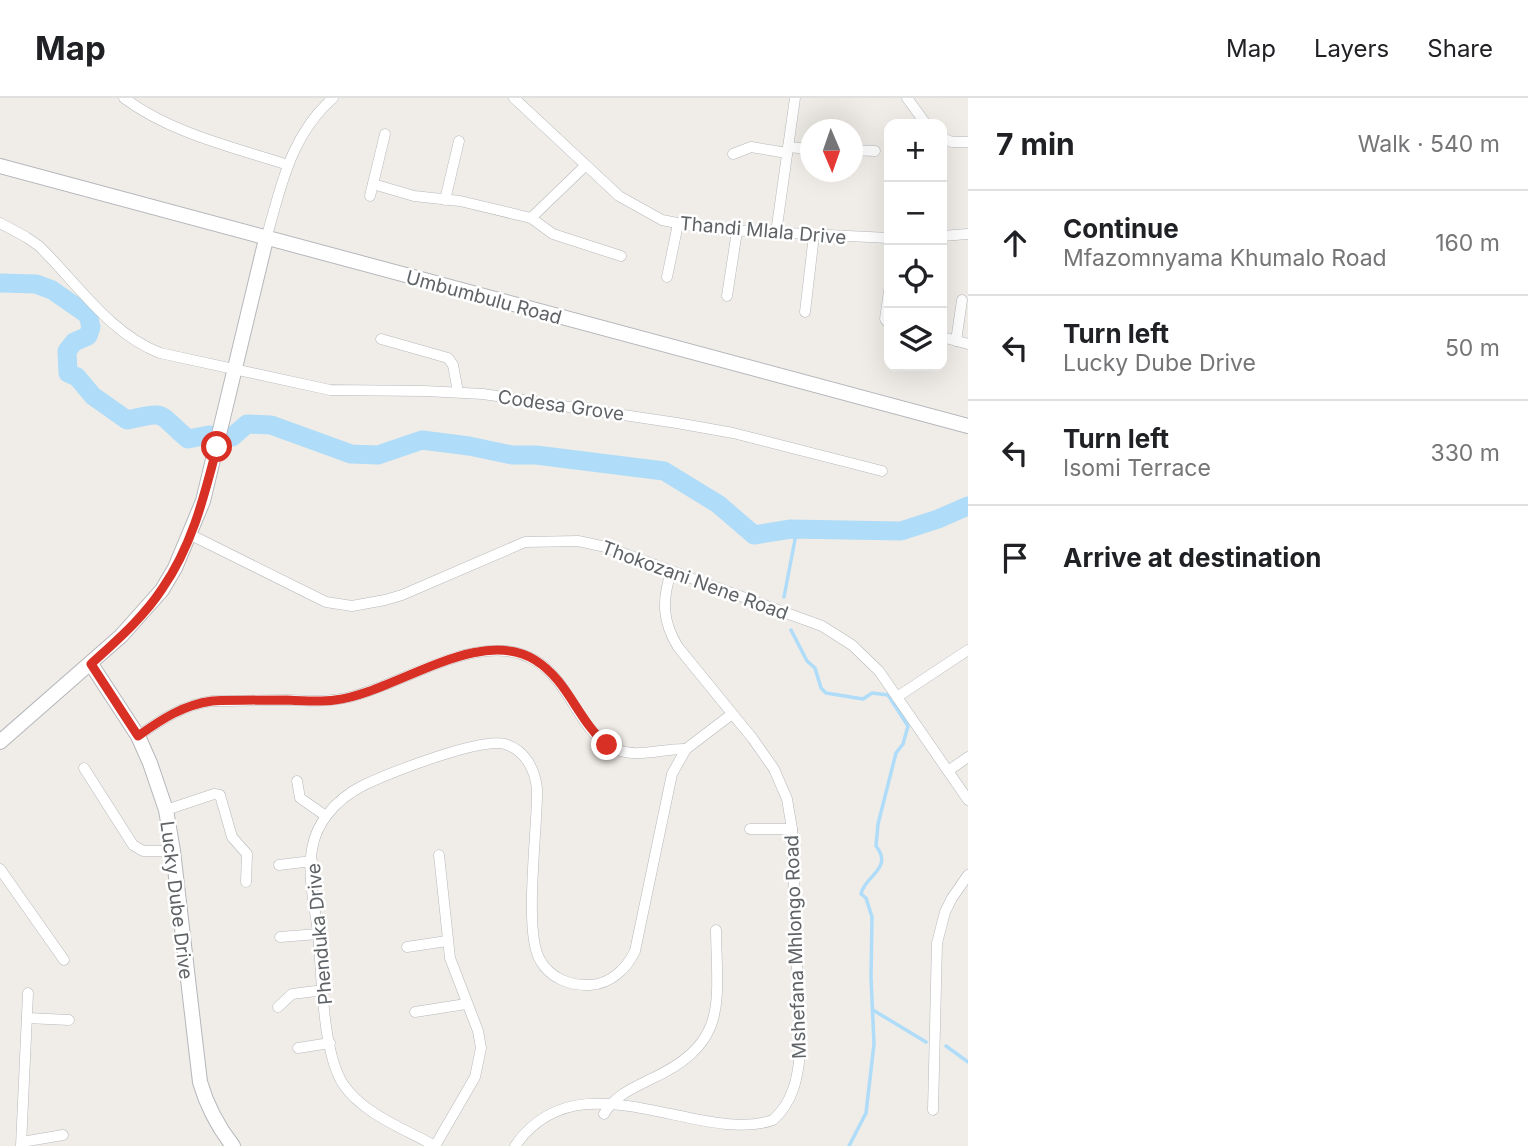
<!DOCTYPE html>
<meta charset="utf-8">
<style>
:root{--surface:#fff;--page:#f6f6f6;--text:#202124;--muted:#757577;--line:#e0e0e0}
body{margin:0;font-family:Inter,sans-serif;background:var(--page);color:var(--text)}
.controls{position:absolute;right:21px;top:21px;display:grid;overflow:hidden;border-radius:14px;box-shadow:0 7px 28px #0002}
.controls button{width:63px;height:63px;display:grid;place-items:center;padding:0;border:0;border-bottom:2px solid var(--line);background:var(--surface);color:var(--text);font:35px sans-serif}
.compass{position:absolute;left:800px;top:21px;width:63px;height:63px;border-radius:50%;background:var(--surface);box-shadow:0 7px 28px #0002;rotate:178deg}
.stop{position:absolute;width:21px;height:21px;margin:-16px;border:5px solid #d93025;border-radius:50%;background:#fff}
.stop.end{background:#d93025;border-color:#fff;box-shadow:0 2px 7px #0008}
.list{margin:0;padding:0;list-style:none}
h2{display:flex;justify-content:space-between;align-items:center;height:91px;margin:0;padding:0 28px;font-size:30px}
h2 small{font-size:23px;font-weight:400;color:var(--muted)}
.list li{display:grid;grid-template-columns:46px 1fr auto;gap:21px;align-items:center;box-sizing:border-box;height:105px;padding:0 28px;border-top:2px solid var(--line)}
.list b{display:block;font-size:26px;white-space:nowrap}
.list p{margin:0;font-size:23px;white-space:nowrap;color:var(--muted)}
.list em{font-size:23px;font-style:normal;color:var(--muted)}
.icon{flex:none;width:38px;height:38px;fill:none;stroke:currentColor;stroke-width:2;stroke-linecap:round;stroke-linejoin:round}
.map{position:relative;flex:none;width:968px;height:1048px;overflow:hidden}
header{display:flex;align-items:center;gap:42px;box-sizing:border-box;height:98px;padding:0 35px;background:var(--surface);border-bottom:2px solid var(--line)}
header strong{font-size:33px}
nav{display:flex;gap:38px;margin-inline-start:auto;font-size:24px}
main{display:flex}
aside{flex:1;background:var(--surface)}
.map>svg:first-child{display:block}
</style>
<header>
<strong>Map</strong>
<nav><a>Map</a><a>Layers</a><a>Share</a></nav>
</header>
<main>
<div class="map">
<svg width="968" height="1048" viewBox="0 0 968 1048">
<rect width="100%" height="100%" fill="#f0ede8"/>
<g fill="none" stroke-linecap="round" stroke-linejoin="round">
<g stroke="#afdcf8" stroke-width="3.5">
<path d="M784,499L797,431"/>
<path d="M791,532L807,563L815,570L821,590L826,595L863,601L872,595L888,597L908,628L903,646L896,655L878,726L876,748C894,771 864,778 861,796L866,800L872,819L871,879L874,946L866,1015L849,1048"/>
<path d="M873,912L926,944"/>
<path d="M946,948L968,964"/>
</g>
<path stroke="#afdcf8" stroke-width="19" d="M0,185L36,186L52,192L88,217L91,229L88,238L74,244L67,253L68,275L77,279L93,298L127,322C170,312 157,316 188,341L209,337L232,339L247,326L271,327L351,356L378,357L422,342L469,348L512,357H536L664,373L718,406L754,437L791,431L901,433L938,421L968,408"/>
<g stroke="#b5b8bb" stroke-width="11">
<g id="street">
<path d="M124,0C171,35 232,49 288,67"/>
<path d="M514,0L619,98L662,122L707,131L889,140"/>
<path d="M907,0L926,26"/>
<path d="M942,40L952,44H968"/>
<path d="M788,49L810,51"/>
<path d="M852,52L875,53"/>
<path d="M733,56L751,49L787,55"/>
<path d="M373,86L414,98L460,103L531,120L553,136L621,158"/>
<path d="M370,98L385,36"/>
<path d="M445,102L459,43"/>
<path d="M531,120L585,68"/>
<path d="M0,125L26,139L39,148C76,184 110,236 160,255L330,292L425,293L483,296L677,325L733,335L882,373"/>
<path d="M776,135L795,0"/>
<path d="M942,138L968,136"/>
<path d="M266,141C281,89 290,38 333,0"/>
<path d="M667,179L678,126"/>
<path d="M889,193L885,221L889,226"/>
<path d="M727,198L737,133"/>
<path d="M805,214L814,137"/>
<path d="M942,239L968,246"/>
<path d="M381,241L448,260L453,267L458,294"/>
<path d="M956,243L962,202"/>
<path d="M191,437L326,504L352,508L385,502L402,497L525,444L578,443L606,449L822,528L852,547L879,573L968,702"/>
<path d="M897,599L968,552"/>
<path d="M138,638C162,621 183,607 212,603C237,603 262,602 286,602C308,603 329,604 350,599C399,587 456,547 507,553C572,561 570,634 618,652C639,660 664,650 686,651"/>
<path d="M84,670L133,747L143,753H173"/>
<path d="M948,673L968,659"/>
<path d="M297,683L300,700L326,718"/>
<path d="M166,712L214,696L220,697L232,739L247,756L246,784"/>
<path d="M750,731H792"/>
<path d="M279,767L312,763"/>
<path d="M0,771L64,862"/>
<path d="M280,839L318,836"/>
<path d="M407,849L447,843"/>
<path d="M278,909L292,896L324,892"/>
<path d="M415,914L466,906"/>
<path d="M27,920L69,922"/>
<path d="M298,950L330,945"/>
<path d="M933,1012L937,845L945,814L952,800L968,777"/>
<path d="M604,1016C614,998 633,990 651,981C729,945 717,906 716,832"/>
<path d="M22,1044L63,1037"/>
<path d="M21,1048L28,895"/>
<path d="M435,1048C405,1031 363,1016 343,986C322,953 322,876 318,835C315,808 307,778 312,751C314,739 320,726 327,717C336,705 350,694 364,687C390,675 480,639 505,646C525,652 535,671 537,691C538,729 523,833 540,862C550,880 570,888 590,887C611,886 627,870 635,853L672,676L686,651L732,616"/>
<path d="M435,1048L475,979L481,950L478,933L450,860L439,757"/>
<path d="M515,1048C579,955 699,1048 773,1022C793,1004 798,980 800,954L792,731L787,701L774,671L753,641L678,549C662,523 662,502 671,474"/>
</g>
</g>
<g stroke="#b4b7bb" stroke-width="16">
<g id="secondary">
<path d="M0,68L968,328"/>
<path d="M91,566L138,638L150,665L166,712L173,753L200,984C207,1008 218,1029 233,1048"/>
<path d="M0,644L121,538L162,492L175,470L203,403L266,141"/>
</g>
</g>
<use href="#street" stroke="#fff" stroke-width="10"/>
<use href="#secondary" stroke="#fff" stroke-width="14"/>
</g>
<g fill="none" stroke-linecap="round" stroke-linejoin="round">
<path stroke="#d93025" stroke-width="9" d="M217,349C204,399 192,448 162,491C143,520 116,543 91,566L138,638C162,621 183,607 212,603C237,602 262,602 287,602C303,603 320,604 335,602C394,595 478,527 535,562C568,582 578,623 607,647"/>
</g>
<g text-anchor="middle" stroke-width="5" stroke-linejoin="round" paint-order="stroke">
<g font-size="19" fill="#5f6366" stroke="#fff">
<text transform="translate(763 132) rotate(5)" y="7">Thandi Mlala Drive</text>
<text transform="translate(484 199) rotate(15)" y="7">Umbumbulu Road</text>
<text transform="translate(561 307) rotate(8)" y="7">Codesa Grove</text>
<text transform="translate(695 482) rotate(20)" y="7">Thokozani Nene Road</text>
<text transform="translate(177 802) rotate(83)" y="7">Lucky Dube Drive</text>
<text transform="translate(319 836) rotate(-95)" y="7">Phenduka Drive</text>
<text transform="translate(795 849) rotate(-92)" y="7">Mshefana Mhlongo Road</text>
</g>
</g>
</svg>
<div class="controls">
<button>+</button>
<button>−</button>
<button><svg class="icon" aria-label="locate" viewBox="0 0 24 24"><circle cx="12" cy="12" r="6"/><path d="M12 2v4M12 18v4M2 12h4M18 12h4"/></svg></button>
<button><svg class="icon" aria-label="layers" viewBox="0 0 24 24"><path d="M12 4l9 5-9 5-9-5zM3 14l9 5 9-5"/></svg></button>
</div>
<svg class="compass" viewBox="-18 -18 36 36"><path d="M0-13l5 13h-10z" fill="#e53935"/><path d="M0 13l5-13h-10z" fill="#757577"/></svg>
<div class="stop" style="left:217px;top:349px"></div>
<div class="stop end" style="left:607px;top:647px"></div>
</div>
<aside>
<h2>7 min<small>Walk · 540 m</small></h2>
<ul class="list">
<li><svg class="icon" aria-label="ahead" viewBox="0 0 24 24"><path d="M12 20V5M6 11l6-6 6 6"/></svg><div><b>Continue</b><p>Mfazomnyama Khumalo Road</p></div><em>160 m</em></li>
<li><svg class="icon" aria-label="left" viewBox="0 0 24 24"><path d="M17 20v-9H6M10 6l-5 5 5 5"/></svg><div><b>Turn left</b><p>Lucky Dube Drive</p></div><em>50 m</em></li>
<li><svg class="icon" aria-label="left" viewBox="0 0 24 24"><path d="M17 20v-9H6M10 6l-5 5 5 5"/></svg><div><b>Turn left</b><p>Isomi Terrace</p></div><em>330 m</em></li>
<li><svg class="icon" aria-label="arrive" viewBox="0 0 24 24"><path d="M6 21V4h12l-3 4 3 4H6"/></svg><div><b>Arrive at destination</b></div></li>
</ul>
</aside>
</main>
